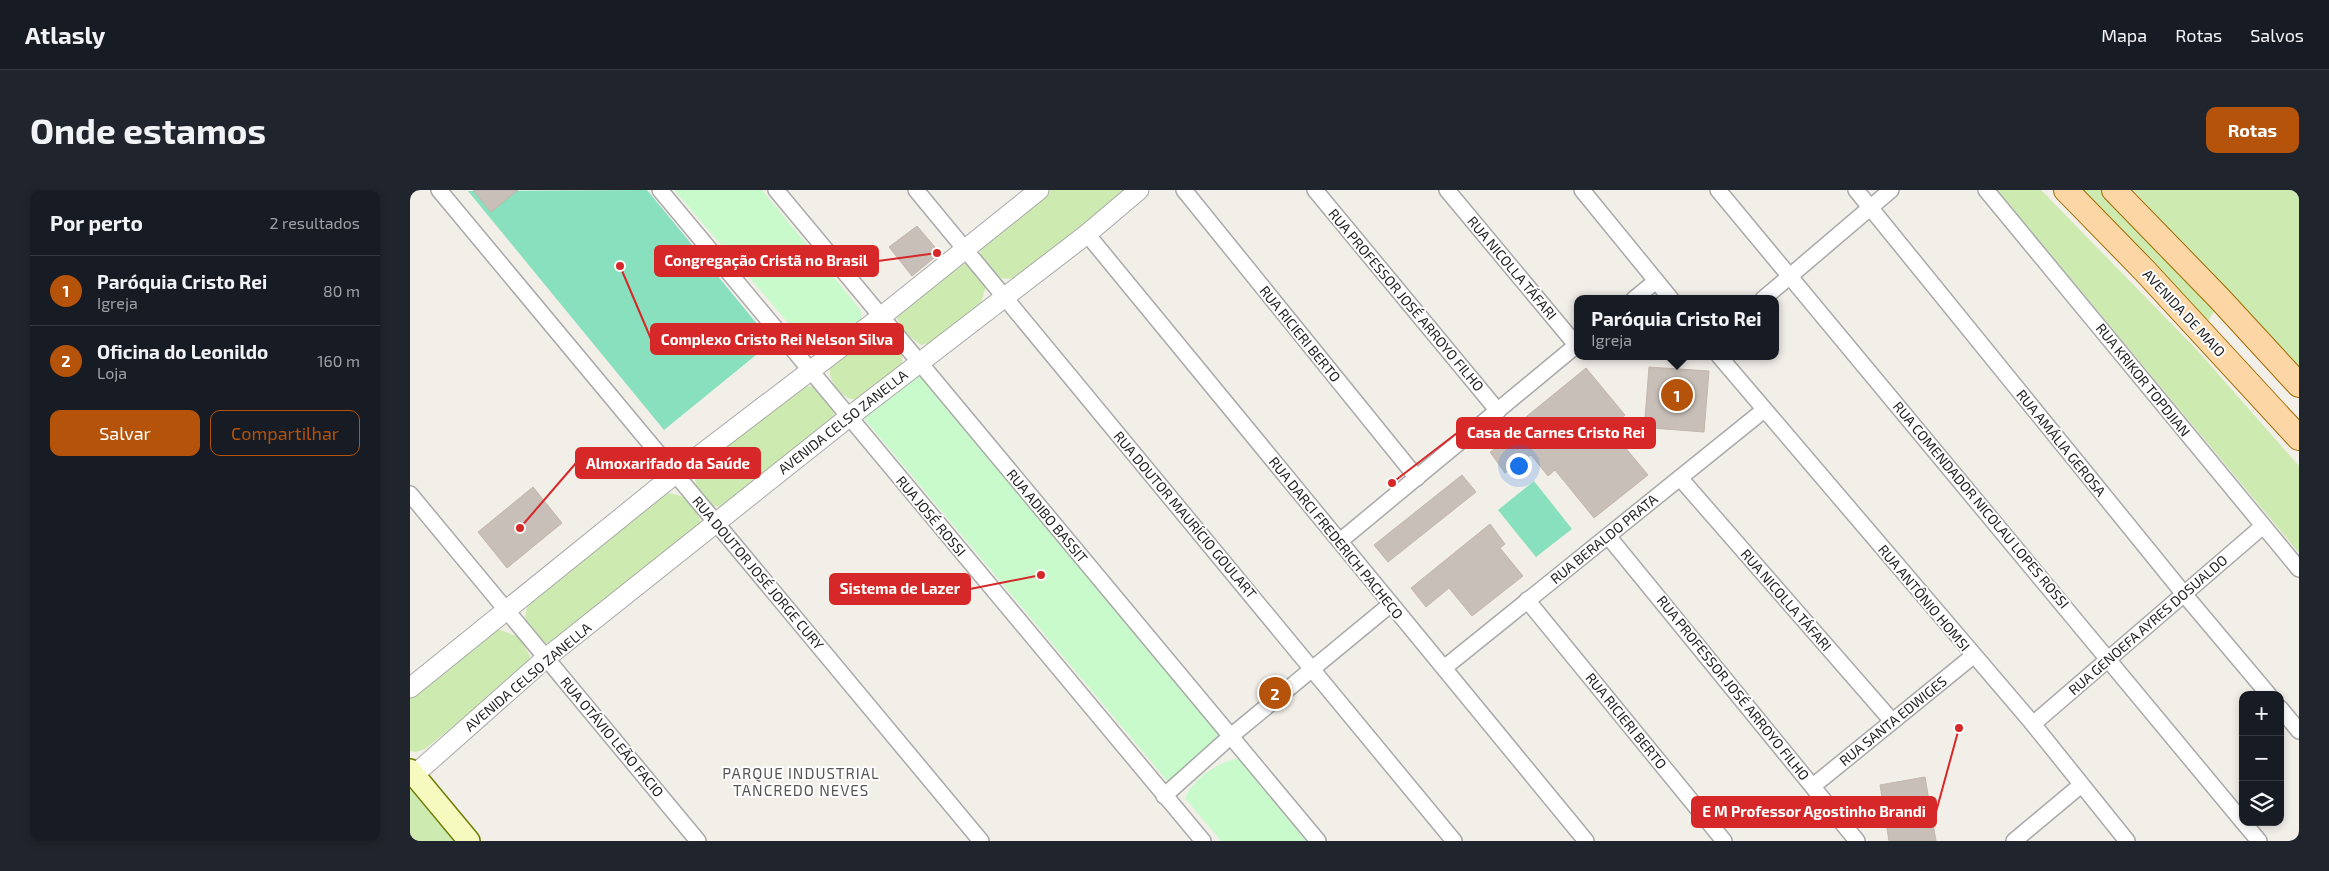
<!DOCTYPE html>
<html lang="pt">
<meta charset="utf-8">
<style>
:root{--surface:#171b24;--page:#20242c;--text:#f1f3f6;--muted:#9ea1a6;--line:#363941;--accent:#b45309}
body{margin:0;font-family:"Exo 2",sans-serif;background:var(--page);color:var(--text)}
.controls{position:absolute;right:15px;bottom:15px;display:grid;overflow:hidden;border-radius:10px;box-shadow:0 2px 8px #0003}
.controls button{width:45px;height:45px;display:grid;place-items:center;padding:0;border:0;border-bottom:1px solid var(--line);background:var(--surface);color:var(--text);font:25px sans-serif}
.you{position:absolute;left:1108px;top:275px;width:18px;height:18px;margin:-12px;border:4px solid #fff;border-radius:50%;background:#1a73e8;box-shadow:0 0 0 8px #1a73e833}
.badge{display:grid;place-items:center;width:32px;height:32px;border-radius:50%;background:var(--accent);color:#fff;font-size:16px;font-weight:700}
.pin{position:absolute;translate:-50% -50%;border:2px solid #fff;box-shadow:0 1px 5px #0006}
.popup{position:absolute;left:1164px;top:105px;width:205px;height:65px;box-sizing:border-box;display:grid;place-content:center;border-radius:10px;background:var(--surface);filter:drop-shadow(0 1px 4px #0005);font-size:16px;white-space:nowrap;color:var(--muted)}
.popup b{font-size:19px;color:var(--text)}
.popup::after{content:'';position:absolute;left:50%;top:100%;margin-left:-10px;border:10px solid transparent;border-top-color:var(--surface)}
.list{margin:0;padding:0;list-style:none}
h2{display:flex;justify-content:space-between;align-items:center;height:65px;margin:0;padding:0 20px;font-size:21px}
h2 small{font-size:16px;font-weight:400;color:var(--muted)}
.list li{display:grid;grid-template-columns:32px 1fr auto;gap:15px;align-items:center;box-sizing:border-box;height:70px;padding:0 20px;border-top:1px solid var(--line)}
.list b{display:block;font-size:19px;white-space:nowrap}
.list p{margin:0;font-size:16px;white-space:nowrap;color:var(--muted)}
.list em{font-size:16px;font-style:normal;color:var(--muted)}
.actions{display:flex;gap:10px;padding:15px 20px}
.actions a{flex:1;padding:11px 0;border:1px solid var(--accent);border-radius:10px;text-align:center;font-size:18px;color:var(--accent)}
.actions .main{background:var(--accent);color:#fff}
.icon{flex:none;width:28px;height:28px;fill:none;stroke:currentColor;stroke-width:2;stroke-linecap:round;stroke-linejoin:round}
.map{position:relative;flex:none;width:1889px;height:651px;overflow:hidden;border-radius:10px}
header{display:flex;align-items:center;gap:30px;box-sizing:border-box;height:70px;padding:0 25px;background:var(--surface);border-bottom:1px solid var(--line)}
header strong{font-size:24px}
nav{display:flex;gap:28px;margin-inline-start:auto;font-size:18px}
.intro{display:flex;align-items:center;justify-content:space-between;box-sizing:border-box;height:120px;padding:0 30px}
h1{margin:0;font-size:35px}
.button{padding:12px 22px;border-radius:10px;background:var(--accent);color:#fff;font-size:18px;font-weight:700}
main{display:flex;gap:30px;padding:0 30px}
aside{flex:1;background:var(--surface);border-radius:10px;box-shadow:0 2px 8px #0003}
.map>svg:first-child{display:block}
</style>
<header>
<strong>Atlasly</strong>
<nav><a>Mapa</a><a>Rotas</a><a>Salvos</a></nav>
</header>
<div class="intro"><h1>Onde estamos</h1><a class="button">Rotas</a></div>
<main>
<aside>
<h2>Por perto<small>2 resultados</small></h2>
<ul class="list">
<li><span class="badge">1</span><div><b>Paróquia Cristo Rei</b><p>Igreja</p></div><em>80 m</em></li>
<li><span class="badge">2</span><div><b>Oficina do Leonildo</b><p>Loja</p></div><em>160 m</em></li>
</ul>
<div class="actions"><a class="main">Salvar</a><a>Compartilhar</a></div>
</aside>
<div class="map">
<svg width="1889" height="651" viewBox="0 0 1889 651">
<rect width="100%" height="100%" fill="#f2efe9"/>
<g fill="#cdebb0">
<path d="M636,0H720L610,87C592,92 577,87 571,68C570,63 571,56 572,51Z"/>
<path d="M1587,0H1631L1787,160L1889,276V363Z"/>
<path d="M1670,0H1693L1807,116L1798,131Z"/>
<path d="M1723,0H1889V178Z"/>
<path d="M558,74L576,96L571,113L523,152L511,155C499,146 490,140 486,125L543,75Z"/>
<path d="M463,142C478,145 498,158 491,176C490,182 482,186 478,190C463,203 446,220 429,201C421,192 418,184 420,173Z"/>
<path d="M406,196L425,219L423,232L318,317L302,316C291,304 282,296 285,278L388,197Z"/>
<path d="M256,303C280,305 284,315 293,337L146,454L134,453L119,438L115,427L117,417L130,404Z"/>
<path d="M88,439L109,447L120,466L118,476L15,559L6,562L0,561V505Z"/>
<path d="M0,595L46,651H0Z"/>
</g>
<g fill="#c8facc">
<path d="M264,0H352L450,119C452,125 453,128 450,134C444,145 416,161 404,163Z"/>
<path d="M506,181L812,545L759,593L451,225Z"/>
<path d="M828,568L896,651H811L775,608C785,587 805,574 828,568Z"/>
</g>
<g fill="#88e0be">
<path d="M237,0L362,152L254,240L58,1Z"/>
<path d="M1124,291L1162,339L1126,367L1088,320Z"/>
</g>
<g fill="#c7bfb8" stroke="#c4b6ab">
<path d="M63,0H108L81,22Z"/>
<path d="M507,36L530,63L502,86L479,57Z"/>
<path d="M1239,177L1299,181L1294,242L1242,238L1235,228Z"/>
<path d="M1176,178L1215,225L1199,238L1238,285L1184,328L1145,280L1138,286L1121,265L1095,283L1080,262L1105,245L1100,240Z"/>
<path d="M1052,285L1066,302L978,372L964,355Z"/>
<path d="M123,297L152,333L97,378L68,342Z"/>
<path d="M1080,334L1095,354L1090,358L1113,386L1062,426L1039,398L1016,417L1001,398Z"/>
<path d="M1515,587L1526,651H1479L1470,595Z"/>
</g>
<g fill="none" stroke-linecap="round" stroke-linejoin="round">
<g stroke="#a9a9a9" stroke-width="18">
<g id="minor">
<path d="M29,0L571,651"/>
<path d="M250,0L793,651"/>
<path d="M366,0L908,651"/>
<path d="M506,0L1044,651"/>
<path d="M774,0L1007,288"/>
<path d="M905,0L1088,221"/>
<path d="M1037,0L1167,156"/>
<path d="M1172,0L1261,109"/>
<path d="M1308,0L1833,632"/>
<path d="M1446,0L1774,404L1859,505"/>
<path d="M1576,0L1889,379"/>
<path d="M677,44L1176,651"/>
<path d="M1224,109L1246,91"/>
<path d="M1353,109L1481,0"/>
<path d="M1309,166L1623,534L1717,651"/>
<path d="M1270,288L1482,531"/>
<path d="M0,304L288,651"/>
<path d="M1198,346L1447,651"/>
<path d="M930,351L1168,154"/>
<path d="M1117,410L1314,651"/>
<path d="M1034,478L1354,220"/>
<path d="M1870,518L1889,541"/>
<path d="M1623,534L1853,336"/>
<path d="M1403,596L1563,466"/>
<path d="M754,606L821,546L981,414"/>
<path d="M1833,632L1849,651"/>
<path d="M1604,651L1671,595"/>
</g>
</g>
<g stroke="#a9a9a9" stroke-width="21">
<g id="tertiary">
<path d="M0,498L265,284L472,126L629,0"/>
<path d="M4,585L136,468L439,227L677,44L729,0"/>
</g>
</g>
<g stroke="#707d05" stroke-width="24">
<path id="secondary" d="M0,580L59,651"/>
</g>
<g stroke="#a06b00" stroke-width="26">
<g id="primary">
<path d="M1656,0L1735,81L1889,248"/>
<path d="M1704,0L1809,108L1889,195"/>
</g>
</g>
<use href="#minor" stroke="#fff" stroke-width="15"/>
<use href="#tertiary" stroke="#fff" stroke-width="19"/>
<use href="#secondary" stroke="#f7fabf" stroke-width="21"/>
<use href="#primary" stroke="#fcd6a4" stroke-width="24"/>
</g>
<g text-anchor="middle" stroke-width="4" stroke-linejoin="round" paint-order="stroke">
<g font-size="14" fill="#222" stroke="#fff">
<text transform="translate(1102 78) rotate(50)" y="5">RUA NICOLLA TÁFARI</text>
<text transform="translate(996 110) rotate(50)" y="5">RUA PROFESSOR JOSÉ ARROYO FILHO</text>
<text transform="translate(1774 123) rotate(47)" y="5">AVENIDA DE MAIO</text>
<text transform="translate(890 144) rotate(51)" y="5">RUA RICIERI BERTO</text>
<text transform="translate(1733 190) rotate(51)" y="5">RUA KRIKOR TOPDJIAN</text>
<text transform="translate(433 232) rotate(-38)" y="5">AVENIDA CELSO ZANELLA</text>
<text transform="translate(1651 253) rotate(51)" y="5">RUA AMÁLIA GEROSA</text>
<text transform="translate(1571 315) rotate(50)" y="5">RUA COMENDADOR NICOLAU LOPES ROSSI</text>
<text transform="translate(775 325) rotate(50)" y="5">RUA DOUTOR MAURÍCIO GOULART</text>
<text transform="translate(521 326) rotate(50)" y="5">RUA JOSÉ ROSSI</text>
<text transform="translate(637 326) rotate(50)" y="5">RUA ADIBO BASSIT</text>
<text transform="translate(926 348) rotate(51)" y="5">RUA DARCI FREDERICH PACHECO</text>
<text transform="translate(1194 349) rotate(-39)" y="5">RUA BERALDO PRATA</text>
<text transform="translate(348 383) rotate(50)" y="5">RUA DOUTOR JOSÉ JORGE CURY</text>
<text transform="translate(1514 408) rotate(50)" y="5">RUA ANTÔNIO HOMSI</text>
<text transform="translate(1376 410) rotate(49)" y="5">RUA NICOLLA TÁFARI</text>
<text transform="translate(1738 435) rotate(-41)" y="5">RUA GENOEFA AYRES DOSUALDO</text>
<text transform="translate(118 487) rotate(-40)" y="5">AVENIDA CELSO ZANELLA</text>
<text transform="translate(1323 498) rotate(51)" y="5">RUA PROFESSOR JOSÉ ARROYO FILHO</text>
<text transform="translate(1216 531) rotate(51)" y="5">RUA RICIERI BERTO</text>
<text transform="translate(1483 531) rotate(-39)" y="5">RUA SANTA EDWIGES</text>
<text transform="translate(202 547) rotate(50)" y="5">RUA OTÁVIO LEÃO FACIO</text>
</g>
<g font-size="15" letter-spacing="1" fill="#555" stroke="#fff">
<text x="391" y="589">PARQUE INDUSTRIAL<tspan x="391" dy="17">TANCREDO NEVES</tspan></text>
</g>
</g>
<path fill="none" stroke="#d62828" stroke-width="2" d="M527 63L468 71M210 76L241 149M982 293L1047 243M110 338L166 273M631 385L560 399M1549 538L1526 622"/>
<g fill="#d62828" stroke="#fff" stroke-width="2">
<circle cx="527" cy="63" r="5"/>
<circle cx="210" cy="76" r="5"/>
<circle cx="982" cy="293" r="5"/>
<circle cx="110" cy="338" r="5"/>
<circle cx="631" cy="385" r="5"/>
<circle cx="1549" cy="538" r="5"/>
</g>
<g fill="#d62828" stroke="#d62828" stroke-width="2">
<rect x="245" y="56" width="223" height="30" rx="5"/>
<rect x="241" y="134" width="252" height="30" rx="5"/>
<rect x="1047" y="228" width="198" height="30" rx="5"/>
<rect x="166" y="258" width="184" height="30" rx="5"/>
<rect x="420" y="384" width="140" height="30" rx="5"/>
<rect x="1282" y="607" width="244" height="30" rx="5"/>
</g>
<g font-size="15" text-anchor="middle" font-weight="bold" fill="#fff">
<text x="356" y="76">Congregação Cristã no Brasil</text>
<text x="367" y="155">Complexo Cristo Rei Nelson Silva</text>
<text x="1146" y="248">Casa de Carnes Cristo Rei</text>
<text x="258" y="279">Almoxarifado da Saúde</text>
<text x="490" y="404">Sistema de Lazer</text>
<text x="1404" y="627">E M Professor Agostinho Brandi</text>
</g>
</svg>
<div class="controls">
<button>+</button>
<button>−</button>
<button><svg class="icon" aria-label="layers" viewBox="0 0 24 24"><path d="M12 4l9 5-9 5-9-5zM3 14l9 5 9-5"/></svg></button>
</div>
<div class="you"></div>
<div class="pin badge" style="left:1267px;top:205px">1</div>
<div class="popup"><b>Paróquia Cristo Rei</b>Igreja</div>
<div class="pin badge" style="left:865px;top:503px">2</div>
</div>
</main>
